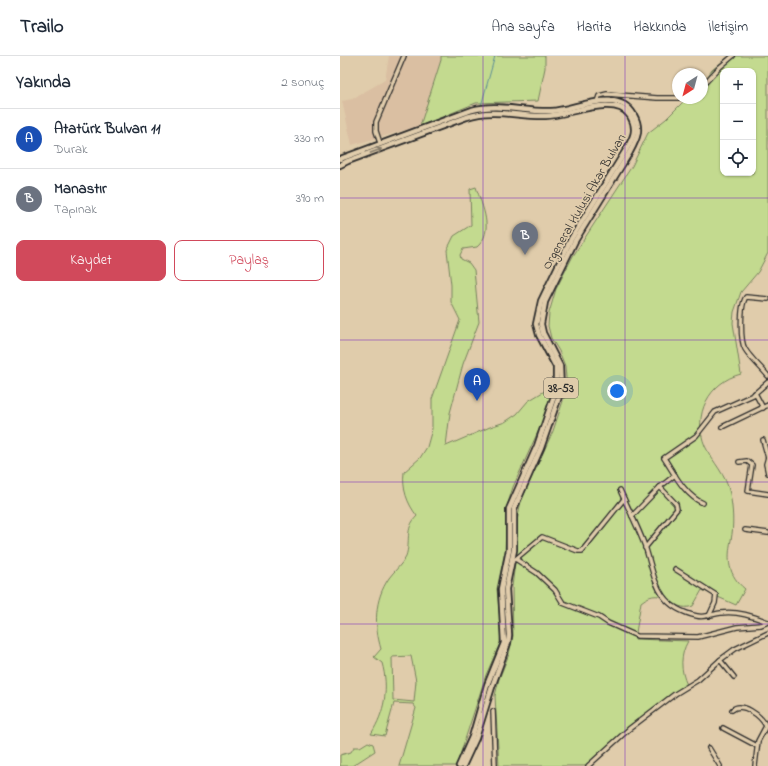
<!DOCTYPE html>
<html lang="tr">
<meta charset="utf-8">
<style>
:root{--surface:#fff;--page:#f2f2f3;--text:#1f2937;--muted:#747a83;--line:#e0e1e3;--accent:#d1495b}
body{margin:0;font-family:"Indie Flower",sans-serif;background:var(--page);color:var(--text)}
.controls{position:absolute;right:12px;top:12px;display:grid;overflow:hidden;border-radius:8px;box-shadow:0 1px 3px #0004}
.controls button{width:36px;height:36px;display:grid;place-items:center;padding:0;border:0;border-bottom:1px solid var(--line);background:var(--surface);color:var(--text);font:20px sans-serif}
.compass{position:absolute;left:332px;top:12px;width:36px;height:36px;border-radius:50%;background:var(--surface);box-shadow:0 1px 3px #0004;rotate:216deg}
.you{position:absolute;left:277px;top:335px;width:14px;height:14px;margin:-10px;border:3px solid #fff;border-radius:50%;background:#1a73e8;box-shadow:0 0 0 6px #1a73e833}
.badge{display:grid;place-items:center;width:26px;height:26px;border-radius:50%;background:var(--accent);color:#fff;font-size:13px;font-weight:700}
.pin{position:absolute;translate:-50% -33px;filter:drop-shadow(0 1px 2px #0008)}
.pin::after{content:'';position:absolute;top:21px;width:14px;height:12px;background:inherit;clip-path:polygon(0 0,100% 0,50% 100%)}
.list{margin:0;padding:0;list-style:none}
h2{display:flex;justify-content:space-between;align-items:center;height:52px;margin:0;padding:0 16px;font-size:17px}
h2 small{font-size:13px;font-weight:400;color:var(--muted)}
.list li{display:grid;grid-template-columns:26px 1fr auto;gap:12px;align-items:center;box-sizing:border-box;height:60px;padding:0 16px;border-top:1px solid var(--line)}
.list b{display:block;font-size:15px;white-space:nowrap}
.list p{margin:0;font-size:13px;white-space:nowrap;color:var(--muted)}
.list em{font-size:13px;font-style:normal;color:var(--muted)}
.actions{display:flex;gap:8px;padding:12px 16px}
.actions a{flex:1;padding:9px 0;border:1px solid var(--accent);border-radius:8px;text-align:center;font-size:14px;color:var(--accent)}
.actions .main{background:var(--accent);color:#fff}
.icon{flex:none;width:22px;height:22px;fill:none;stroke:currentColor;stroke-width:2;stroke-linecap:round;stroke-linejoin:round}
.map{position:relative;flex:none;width:428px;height:710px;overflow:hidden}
header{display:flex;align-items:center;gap:24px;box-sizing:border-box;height:56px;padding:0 20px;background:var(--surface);border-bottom:1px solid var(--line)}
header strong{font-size:19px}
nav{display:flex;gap:22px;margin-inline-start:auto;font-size:14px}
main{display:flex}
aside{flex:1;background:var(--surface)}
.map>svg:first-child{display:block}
</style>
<header>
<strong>Trailo</strong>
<nav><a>Ana sayfa</a><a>Harita</a><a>Hakkında</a><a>İletişim</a></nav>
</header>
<main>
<aside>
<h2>Yakında<small>2 sonuç</small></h2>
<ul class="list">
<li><span class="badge" style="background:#1a4fb4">A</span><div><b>Atatürk Bulvarı 11</b><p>Durak</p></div><em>330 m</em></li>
<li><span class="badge" style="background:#6b7280">B</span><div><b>Manastır</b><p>Tapınak</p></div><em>390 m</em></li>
</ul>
<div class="actions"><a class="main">Kaydet</a><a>Paylaş</a></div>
</aside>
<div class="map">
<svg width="428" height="710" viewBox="0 0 428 710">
<rect width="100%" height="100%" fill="#e0ccab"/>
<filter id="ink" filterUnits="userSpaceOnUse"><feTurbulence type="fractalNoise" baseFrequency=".025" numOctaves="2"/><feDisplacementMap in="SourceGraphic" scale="8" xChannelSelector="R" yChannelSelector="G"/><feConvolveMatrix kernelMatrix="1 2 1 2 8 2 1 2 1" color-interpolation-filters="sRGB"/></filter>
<g filter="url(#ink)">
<path fill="#dabfa2" d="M49,0H101V4L80,70L12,89L2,45L12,43L45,24Z"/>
<g fill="#c3da8f" stroke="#77825d" fill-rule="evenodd">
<path d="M101,0H205V12L198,45L136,47L80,70L101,4Z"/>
<path d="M389,0H428V197L418,216L401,236L394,256L393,267L401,318C369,326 352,359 365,390C373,407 386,418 390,438C393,452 394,470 391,484C387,504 388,519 405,533L396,549L362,534L353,550C331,558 325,527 301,546L295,583L348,585C340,599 340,614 347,629L289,670L246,710H159L155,640L159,623L169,598L173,580L172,531L176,499V470L181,445L213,375L227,333L225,310L219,295L211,282L208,270L209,257L216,233L233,200L292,110L308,77L326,63L347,42H362V28L372,14ZM383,15H413V117H383Z"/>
<path d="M136,131C142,150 155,175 137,191L123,193L120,199L121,203L129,207L134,214L139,266L123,308L110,357L106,390L150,371L165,366L177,358L188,345L213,330L205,360L173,431L167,450L165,495L157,533L161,575L160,587L146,619L118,705L116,710H59L76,652L73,648L54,647L45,680L31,678C45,656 49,632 42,607L34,601L41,593C34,569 34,544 49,522C54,515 62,509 66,500C71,486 64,473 77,460C67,447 62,433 64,416L80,402L87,391L92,373V343L120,264L111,246V229L107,194L114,180L131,169L130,133ZM71,600L76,625L74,646L53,644L52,601Z"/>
<path d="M28,686L33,688L35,695L12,710H0V699L11,696L14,691H20Z"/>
</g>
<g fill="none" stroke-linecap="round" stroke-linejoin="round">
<path stroke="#609096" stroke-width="1" d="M141,50L155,0"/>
<g stroke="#2b2b2b" stroke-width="6">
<g id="minor">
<path d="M362,30L380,11L393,0"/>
<path d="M257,46L259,40L267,38L317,42H346"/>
<path d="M40,87L36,75V66L64,0"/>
<path d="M428,243L406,241C400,249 400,285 405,293C411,303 421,311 428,320"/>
<path d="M415,337L423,352"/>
<path d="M382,371L428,349"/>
<path d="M423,384L428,402"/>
<path d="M428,401L426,408L428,417"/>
<path d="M399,406L407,405L412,409L408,435L428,438"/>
<path d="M280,434C289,454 299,473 306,493C316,526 317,551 357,560C365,562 373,558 381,557C398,555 412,560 428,566"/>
<path d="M363,447C345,440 334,417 324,402L356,380L375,356L413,339L428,326"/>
<path d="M292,460L320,431L335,419"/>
<path d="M405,474L428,477"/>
<path d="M305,492L337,453L336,448L320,431"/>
<path d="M177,504L197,517L215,534L223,547L259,561L268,567L297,580L358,581L397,571L421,569L428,566"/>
<path d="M172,506L202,481L238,495H242L284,443"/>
<path d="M335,513L376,539L375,547L369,560"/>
<path d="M380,604L394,621"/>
<path d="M392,654C402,645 421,660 426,670L418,685L415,710"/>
<path d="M153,655L155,710"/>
<path d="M383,672L417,690"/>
<path d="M369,692L380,710"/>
<path d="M248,710L289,673L335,638L358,624L380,604L395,593L428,577"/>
</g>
</g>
<g stroke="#2b2b2b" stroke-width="8">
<g id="major">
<path d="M0,103L132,54C158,47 184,56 211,55C235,54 278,30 294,59C302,73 297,83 290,96L235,185L205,246L201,268L203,277L220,310L221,335L201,392L174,453V494L166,533L169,579L168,587L152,631L136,682L123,710"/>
<path d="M0,109L8,105L127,61C154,52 179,61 206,60C228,60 276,37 290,60C298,73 293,82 286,94L231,183L201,245L196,268L199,279L216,311V334L197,390L169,453V494L161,533L164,587L147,629L132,681L119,710"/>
</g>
</g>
<use href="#minor" stroke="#e0ccab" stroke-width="3.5"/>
<use href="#major" stroke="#e0ccab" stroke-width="4.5"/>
</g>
<defs><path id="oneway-shaft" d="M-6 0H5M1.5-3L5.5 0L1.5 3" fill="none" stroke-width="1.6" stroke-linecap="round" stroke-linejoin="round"/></defs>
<use stroke="#867c6b" href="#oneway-shaft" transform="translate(36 95) rotate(-20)"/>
</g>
<path fill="none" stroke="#7b2cbf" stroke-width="1" stroke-opacity="0.55" d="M143,0V710M285,0V710M0,142H428M0,284H428M0,426H428M0,568H428"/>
<g text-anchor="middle" stroke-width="3.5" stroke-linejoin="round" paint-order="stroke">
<rect fill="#e0ccab" stroke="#615b51" stroke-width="1" x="204" y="322" width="34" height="20" rx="3"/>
<g font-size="12" font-weight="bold" fill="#2b2b2b">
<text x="221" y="336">38-53</text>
</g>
<g font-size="13" fill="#2b2b2b" stroke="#e0ccab">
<text transform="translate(243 145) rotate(-60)" y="5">Orgeneral Hulusi Akar Bulvarı</text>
</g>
</g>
</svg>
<div class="controls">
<button>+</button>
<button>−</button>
<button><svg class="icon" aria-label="locate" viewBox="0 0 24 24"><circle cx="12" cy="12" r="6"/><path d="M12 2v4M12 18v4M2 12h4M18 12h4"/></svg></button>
</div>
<svg class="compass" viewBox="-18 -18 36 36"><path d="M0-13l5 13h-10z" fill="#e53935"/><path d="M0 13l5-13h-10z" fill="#747a83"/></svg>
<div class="you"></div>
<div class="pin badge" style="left:137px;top:345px;background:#1a4fb4">A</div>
<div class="pin badge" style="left:185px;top:199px;background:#6b7280">B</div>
</div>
</main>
